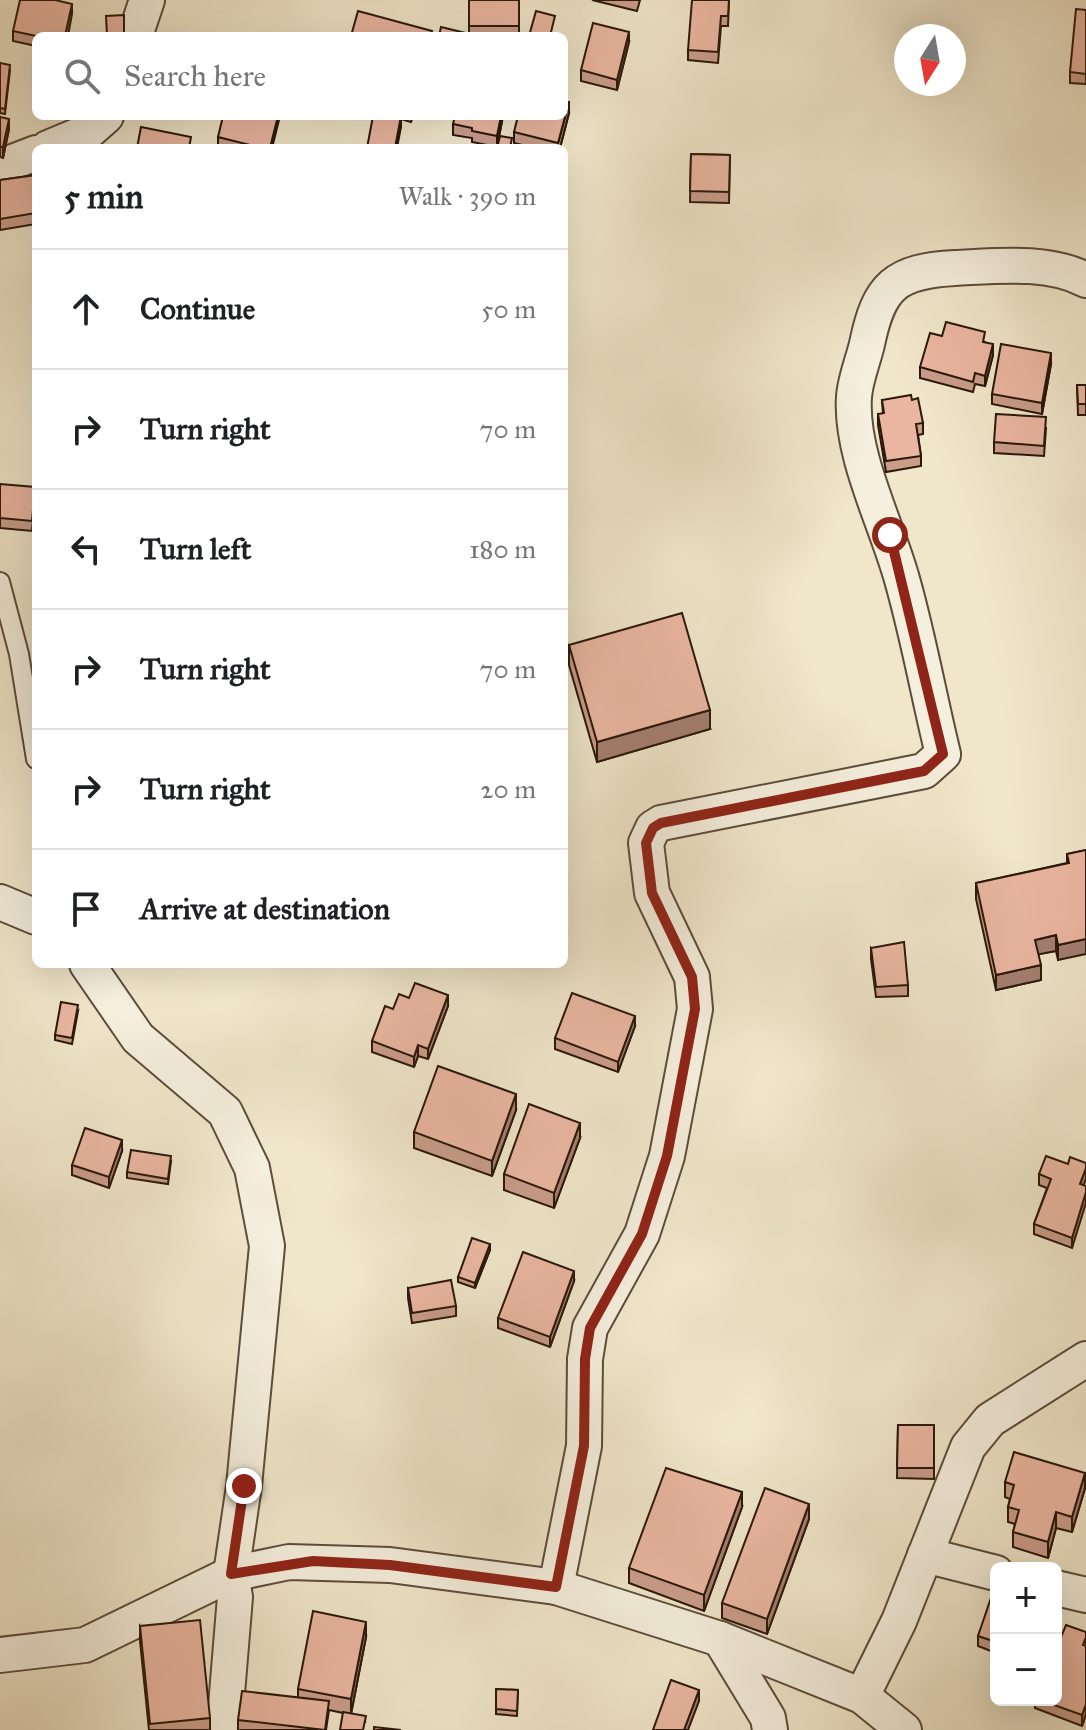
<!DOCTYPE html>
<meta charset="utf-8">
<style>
:root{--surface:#fff;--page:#f2f2f2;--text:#202124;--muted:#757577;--line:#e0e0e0}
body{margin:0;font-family:"IM FELL Great Primer",serif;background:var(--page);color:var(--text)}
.controls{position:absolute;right:24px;bottom:24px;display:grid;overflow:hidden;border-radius:12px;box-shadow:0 8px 32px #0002}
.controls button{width:72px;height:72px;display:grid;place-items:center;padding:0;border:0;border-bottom:2px solid var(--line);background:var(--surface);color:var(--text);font:40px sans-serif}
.compass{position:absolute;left:894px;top:24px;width:72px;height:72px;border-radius:50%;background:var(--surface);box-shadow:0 8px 32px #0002;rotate:191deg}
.stop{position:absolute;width:24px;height:24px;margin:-18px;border:6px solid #8f2418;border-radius:50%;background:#fff}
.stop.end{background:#8f2418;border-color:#fff;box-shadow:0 2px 8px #0008}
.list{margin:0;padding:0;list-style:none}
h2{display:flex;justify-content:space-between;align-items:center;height:104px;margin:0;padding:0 32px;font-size:34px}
h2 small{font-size:26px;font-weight:400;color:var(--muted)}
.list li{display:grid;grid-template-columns:52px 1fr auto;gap:24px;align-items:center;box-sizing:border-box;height:120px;padding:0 32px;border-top:2px solid var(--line)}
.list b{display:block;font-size:30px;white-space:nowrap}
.list em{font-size:26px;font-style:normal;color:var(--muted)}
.icon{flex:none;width:44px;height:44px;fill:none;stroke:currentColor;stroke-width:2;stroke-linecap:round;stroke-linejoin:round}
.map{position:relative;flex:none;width:1086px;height:1730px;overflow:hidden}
.search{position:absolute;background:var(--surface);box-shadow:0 8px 32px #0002;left:32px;top:32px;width:536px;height:88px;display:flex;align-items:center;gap:20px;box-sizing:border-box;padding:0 28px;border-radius:12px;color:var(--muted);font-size:30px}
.panel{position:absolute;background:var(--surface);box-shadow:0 8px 32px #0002;left:32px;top:144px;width:536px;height:824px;border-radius:12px}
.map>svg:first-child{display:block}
</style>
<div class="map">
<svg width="1086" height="1730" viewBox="0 0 1086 1730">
<rect width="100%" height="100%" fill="#f0e6ca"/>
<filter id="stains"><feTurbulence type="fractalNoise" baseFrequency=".0025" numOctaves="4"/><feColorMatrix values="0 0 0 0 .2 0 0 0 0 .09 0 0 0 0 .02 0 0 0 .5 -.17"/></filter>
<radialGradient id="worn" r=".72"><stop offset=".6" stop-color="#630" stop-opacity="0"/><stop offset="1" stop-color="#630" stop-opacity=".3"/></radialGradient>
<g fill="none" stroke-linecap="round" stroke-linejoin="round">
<g stroke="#5c4c3a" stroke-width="22">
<path id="lane" d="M0,582L19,654L36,759"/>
</g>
<g stroke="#5c4c3a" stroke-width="38">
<g id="street">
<path d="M135,36L147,0"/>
<path d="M48,148L89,131L106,116"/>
<path d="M0,167L36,153"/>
<path d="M0,902L36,917"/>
<path d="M87,964L138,1038L225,1112L252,1168L267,1246L244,1486L231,1574L235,1597L224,1730"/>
<path d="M925,1555L996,1573"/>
<path d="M556,1587L584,1446L585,1359L590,1328L642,1234L667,1156L695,1009L692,977L652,893L646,843L653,828L661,823L924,771L943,754C929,697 919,640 903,583C888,526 850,456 854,397C855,380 863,361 867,344C879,286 895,271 955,268C997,266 1048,260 1086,280"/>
<path d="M1056,1588L1086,1595"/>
<path d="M720,1639L768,1718L770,1730"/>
<path d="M0,1655L85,1645L231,1574L289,1562L390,1565L556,1587L720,1639L862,1696L904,1730"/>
<path d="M862,1696L899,1621L968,1447L990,1420L1086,1359"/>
</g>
</g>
<use href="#lane" stroke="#f5efdd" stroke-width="18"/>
<use href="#street" stroke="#f5efdd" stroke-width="34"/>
</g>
<g fill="#c99d8a" stroke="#2b180a" stroke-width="2">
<path d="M469,0H519V36H439L469,34Z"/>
<path d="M592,0H640L637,11Z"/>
<path d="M729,0L728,26H721L718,63L688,60V50Z"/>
<path d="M1086,10V84L1070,83V72Z"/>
<path d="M72,14L36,36V46L13,41V31Z"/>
<path d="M629,42L617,90L581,81V70Z"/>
<path d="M0,63L10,70L5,114L0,113Z"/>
<path d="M569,113L560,148H535L514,143V132Z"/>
<path d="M373,116H413L411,122L401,119V127Z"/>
<path d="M503,116L497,147L472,142V138L453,135V124Z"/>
<path d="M0,117L9,129L3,158L0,157Z"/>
<path d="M218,137L272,148H220L218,147Z"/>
<path d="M691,154L730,155L729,203L690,202Z"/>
<path d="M36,175V224L0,230V180Z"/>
<path d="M942,336L985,342L993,355L985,386L975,384L973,392L920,378V367Z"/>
<path d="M1051,364L1042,414L992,404V394Z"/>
<path d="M1077,385H1086V415H1078Z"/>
<path d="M882,400H912L923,423V434L918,435L921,456V466L886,472L878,425V414H883Z"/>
<path d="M1046,428L1044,456L994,453V442Z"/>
<path d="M0,484L35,497L32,531L0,528Z"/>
<path d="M569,645L710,729L597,762L569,665Z"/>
<path d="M1086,850L1058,960L1056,951L1038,954L1041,980L996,990L976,899V883L1067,863V854Z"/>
<path d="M871,948L908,985V996L876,997L871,959Z"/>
<path d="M409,998L448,1006L428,1059L418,1056L414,1067L372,1052V1041L393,1009Z"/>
<path d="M78,1011L72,1044L55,1040V1035Z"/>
<path d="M635,1026L618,1072L555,1049V1038Z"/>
<path d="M516,1110L492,1176L414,1148V1132Z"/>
<path d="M580,1138L554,1208L504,1190V1174Z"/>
<path d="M122,1151L109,1188L72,1175V1165Z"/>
<path d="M171,1161L168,1184L127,1178V1172Z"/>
<path d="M1039,1174L1084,1186L1072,1248L1034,1234V1224L1047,1188L1039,1185Z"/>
<path d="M490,1250L475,1288L458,1282V1277Z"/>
<path d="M574,1281L550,1347L498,1328V1318Z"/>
<path d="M408,1288L456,1306V1316L412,1323L408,1298Z"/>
<path d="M898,1425H934V1479L897,1478Z"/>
<path d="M1005,1482L1085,1488L1072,1532L1056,1528L1048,1558L1013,1547V1532L1015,1524L1008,1522V1507L1010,1499L1005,1497Z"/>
<path d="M742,1507L704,1611L629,1583V1568Z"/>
<path d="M809,1519L767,1634L722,1618V1603Z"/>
<path d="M996,1590V1653L978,1646V1636Z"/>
<path d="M140,1626L210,1718V1730H149L140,1641Z"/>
<path d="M1086,1632V1714L1082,1726L1035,1708V1700H1056Z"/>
<path d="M366,1637L351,1714L366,1722L343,1713L329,1710L326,1730H238V1720L298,1698V1689Z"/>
<path d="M496,1689L518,1690L517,1716L496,1714Z"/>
</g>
<g fill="#a47f71" stroke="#2b180a" stroke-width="2">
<path d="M72,4V14L68,36H65Z"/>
<path d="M629,32V42L617,90V80Z"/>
<path d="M569,102V113L560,148H558V143Z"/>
<path d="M278,116H280L272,148H270Z"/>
<path d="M401,116V127L397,148H395Z"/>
<path d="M501,116H503L497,147V136Z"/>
<path d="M9,119V129L3,158V147Z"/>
<path d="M993,344V355L985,386V376Z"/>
<path d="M1051,353V364L1042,414V403Z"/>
<path d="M710,710V729L597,762V742Z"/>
<path d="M1056,935V951L1035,955V940Z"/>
<path d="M1086,939V954L1058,960V945Z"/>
<path d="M1041,965V980L996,990V975Z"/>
<path d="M448,995V1006L428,1059V1049Z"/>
<path d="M635,1016V1026L618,1072V1062Z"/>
<path d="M418,1045V1056L414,1067V1057Z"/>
<path d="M516,1094V1110L492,1176V1161Z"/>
<path d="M580,1123V1138L554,1208V1193Z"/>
<path d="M122,1140V1151L109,1188V1177Z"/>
<path d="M1086,1168V1179L1080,1195V1184Z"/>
<path d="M1086,1192V1203L1072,1248V1238Z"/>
<path d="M490,1244V1250L475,1288V1283Z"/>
<path d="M574,1271V1281L550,1347V1337Z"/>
<path d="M1085,1473V1488L1072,1532V1517Z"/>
<path d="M742,1492V1507L704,1611V1595Z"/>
<path d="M809,1504V1519L767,1634V1619Z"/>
<path d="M1056,1512V1528L1048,1558V1542Z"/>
<path d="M366,1622V1637L351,1714V1699Z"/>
<path d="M699,1690V1701L688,1730H684Z"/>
<path d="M1086,1704V1714L1082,1726V1715Z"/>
</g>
<g fill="#eab6a1" stroke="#2b180a" stroke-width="2">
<path d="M20,0H55L72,4L65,36H36L13,31Z"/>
<rect x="469" y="0" width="50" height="26"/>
<path d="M692,0H729L728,16H721L718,52L688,50Z"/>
<path d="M1076,9L1086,10V74L1070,72Z"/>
<path d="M358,11L432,31L430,36H351Z"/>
<path d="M536,11L555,16L550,36H529Z"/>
<path d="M124,15V36H107L106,16Z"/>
<path d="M593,23L629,32L617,80L581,70Z"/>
<path d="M441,27L478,36H439Z"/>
<path d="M0,63L10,65L5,109L0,108Z"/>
<path d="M564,101L569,102L558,143L514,132L518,116H564Z"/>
<path d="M223,116H278L270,148H262L218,137Z"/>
<path d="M373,116H401L395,148H367Z"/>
<path d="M455,116H501L497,136L472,131V128L453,124Z"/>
<path d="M0,117L9,119L3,147H0Z"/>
<path d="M141,127L191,137L189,148H137Z"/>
<path d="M500,136L512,138L510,148H497Z"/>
<path d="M691,154L730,155L729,192L690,191Z"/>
<path d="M36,175V213L0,219V180Z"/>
<path d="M946,322L985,332L983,342L993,344L985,376L975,373L973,382L920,367L930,333L942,336Z"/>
<path d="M1001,344L1051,353L1042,403L992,394Z"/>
<path d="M1077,385H1086V404H1078Z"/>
<path d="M911,395L912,400L918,398L923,423L916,424L921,456L886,461L878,414L884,413L882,400Z"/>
<path d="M996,414L1046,417L1044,446L994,442Z"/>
<path d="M0,484L35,487L32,521L0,518Z"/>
<path d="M682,613L710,710L597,742L569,645Z"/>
<path d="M1086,850V939L1058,945L1056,935L1035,940L1041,965L996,975L976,883L1069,863L1067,854Z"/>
<path d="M904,942L908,985L876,987L871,948Z"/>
<path d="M415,983L448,995L428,1049L418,1045L414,1057L372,1041L385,1006L393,1009L399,994L409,998Z"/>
<path d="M572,993L635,1016L618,1062L555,1038Z"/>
<path d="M61,1002L78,1005L72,1038L55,1035Z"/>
<path d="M438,1066L516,1094L492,1161L414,1132Z"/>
<path d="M529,1104L580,1123L554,1193L504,1174Z"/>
<path d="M85,1128L122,1140L109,1177L72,1165Z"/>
<path d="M131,1150L171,1156L168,1179L127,1172Z"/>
<path d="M1046,1156L1068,1164L1070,1157L1086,1163V1168L1080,1184L1086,1186V1192L1072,1238L1034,1224L1051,1179L1039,1174Z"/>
<path d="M472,1238L490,1244L475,1283L458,1277Z"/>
<path d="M523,1252L574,1271L550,1337L498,1318Z"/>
<path d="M451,1280L456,1306L412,1313L408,1288Z"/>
<path d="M898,1425H934V1468H897Z"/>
<path d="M1014,1452L1085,1473L1072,1517L1056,1512L1048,1542L1013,1532L1019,1510L1008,1507L1014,1485L1005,1482Z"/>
<path d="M666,1468L742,1492L704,1595L629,1568Z"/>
<path d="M765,1488L809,1504L767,1619L722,1603Z"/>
<path d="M994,1589L996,1590V1642L978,1636Z"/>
<path d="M313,1611L366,1622L351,1699L298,1689Z"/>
<path d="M200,1620L210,1718L150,1724L140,1626Z"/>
<path d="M1066,1625L1086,1632V1637L1083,1645L1086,1646V1704L1082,1715L1040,1700H1056V1649Z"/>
<path d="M671,1680L699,1690L684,1730H653Z"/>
<path d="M496,1689L518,1690L517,1711L496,1709Z"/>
<path d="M242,1691L329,1701L325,1730L238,1720Z"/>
<path d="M343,1712L366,1716L363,1730H340Z"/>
<path d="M374,1727L401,1730H374Z"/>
</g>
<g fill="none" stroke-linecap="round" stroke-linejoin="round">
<path stroke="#8f2418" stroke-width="10" d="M244,1486L231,1574L313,1561L390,1565L556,1587L584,1446L585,1359L590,1328L642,1234L667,1156L695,1009L692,977L652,893L646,843L653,828L661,823L924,771L943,754L890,535"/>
</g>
<rect width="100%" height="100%" filter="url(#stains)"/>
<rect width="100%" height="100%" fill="url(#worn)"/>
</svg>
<div class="controls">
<button>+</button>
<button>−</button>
</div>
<svg class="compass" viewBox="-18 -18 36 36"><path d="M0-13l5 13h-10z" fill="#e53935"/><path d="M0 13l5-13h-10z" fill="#757577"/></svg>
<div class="stop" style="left:890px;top:535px"></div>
<div class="stop end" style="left:244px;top:1486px"></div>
<div class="search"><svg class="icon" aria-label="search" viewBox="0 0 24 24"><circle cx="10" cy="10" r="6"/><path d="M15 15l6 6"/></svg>Search here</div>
<section class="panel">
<h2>5 min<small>Walk · 390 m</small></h2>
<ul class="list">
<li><svg class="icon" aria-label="ahead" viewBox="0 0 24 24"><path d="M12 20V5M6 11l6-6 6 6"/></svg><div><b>Continue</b></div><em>50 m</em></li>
<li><svg class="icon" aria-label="right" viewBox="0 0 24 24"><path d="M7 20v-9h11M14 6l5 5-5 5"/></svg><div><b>Turn right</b></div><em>70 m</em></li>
<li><svg class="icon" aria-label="left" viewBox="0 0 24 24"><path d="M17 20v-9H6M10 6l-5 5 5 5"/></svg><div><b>Turn left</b></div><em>180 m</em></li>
<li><svg class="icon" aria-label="right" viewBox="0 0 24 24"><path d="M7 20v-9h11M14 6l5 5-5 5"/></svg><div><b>Turn right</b></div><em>70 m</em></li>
<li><svg class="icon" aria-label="right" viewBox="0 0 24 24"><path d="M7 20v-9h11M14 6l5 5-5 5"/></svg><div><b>Turn right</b></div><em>20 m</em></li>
<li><svg class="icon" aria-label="arrive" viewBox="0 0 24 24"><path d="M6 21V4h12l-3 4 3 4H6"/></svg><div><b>Arrive at destination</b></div></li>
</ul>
</section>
</div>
